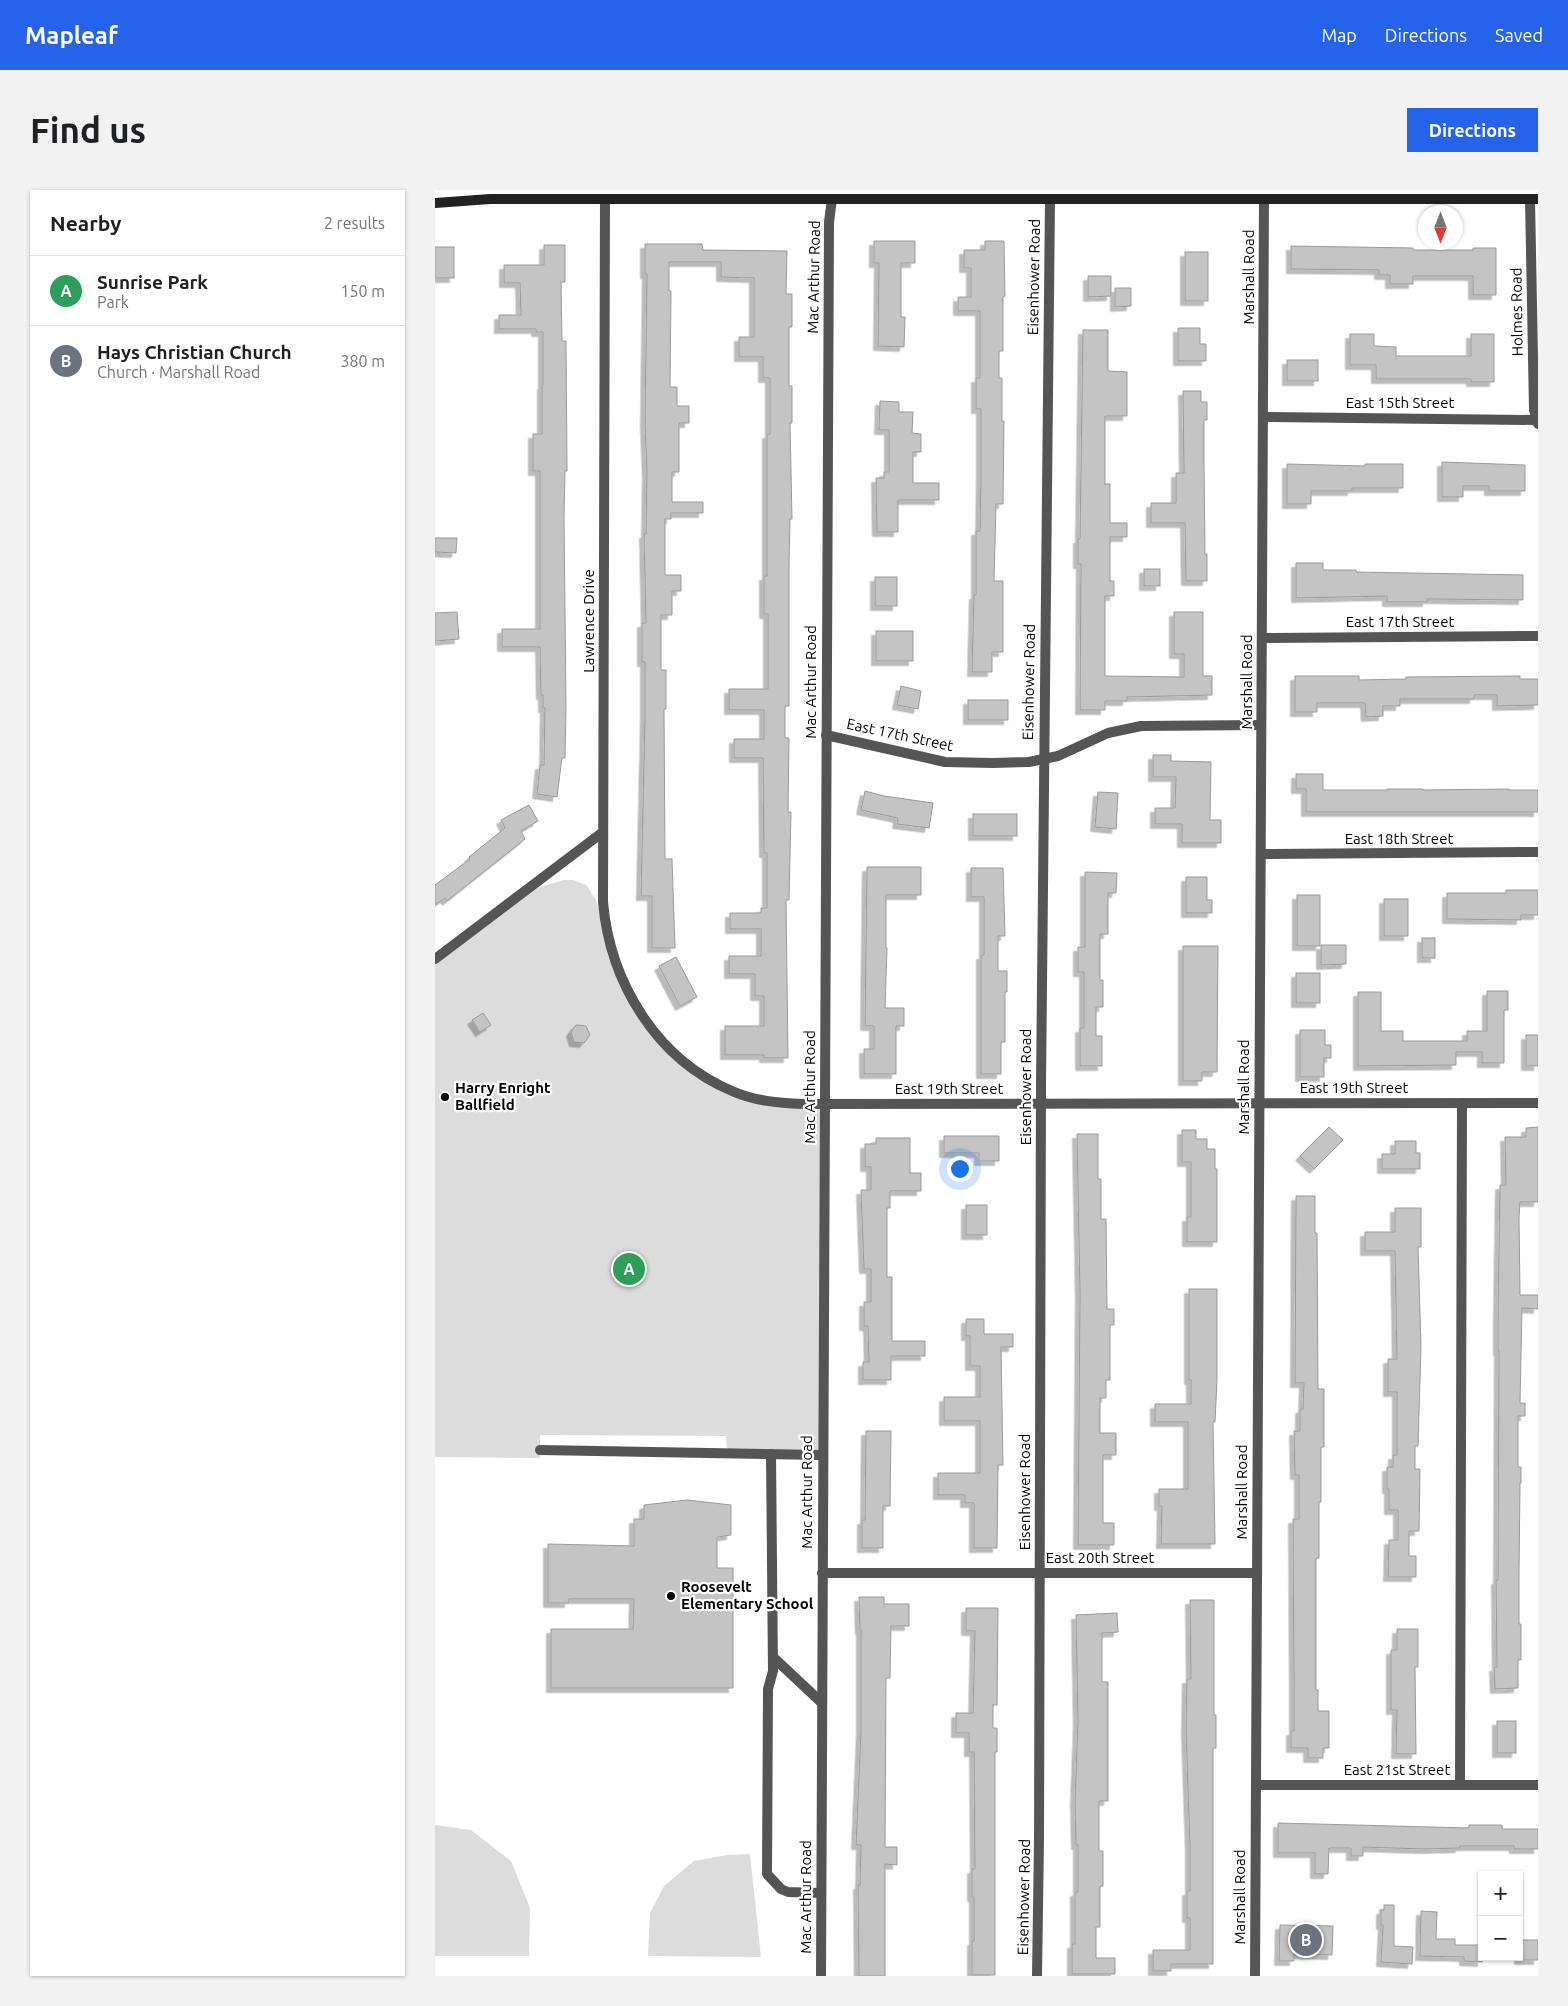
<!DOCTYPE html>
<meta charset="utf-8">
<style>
:root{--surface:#fff;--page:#f2f2f2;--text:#202124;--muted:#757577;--line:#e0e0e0;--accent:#2563eb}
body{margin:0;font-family:Ubuntu,sans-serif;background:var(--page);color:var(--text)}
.controls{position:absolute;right:15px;bottom:15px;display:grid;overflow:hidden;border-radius:0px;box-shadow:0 1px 4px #0004}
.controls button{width:45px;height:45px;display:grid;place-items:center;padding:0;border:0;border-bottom:1px solid var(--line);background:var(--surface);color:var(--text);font:25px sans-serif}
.compass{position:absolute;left:983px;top:15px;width:45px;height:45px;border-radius:50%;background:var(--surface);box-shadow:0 1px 4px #0004;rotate:180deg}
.you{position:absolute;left:524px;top:978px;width:18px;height:18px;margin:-12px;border:4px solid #fff;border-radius:50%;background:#1a73e8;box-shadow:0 0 0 8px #1a73e833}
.badge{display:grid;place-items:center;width:32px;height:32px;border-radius:50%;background:var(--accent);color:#fff;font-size:16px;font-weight:700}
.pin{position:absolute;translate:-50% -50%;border:2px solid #fff;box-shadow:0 1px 5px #0006}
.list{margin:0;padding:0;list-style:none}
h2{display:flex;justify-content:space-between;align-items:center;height:65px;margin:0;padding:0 20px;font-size:21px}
h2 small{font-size:16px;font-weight:400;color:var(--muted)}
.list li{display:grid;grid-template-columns:32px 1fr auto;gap:15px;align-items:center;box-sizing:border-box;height:70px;padding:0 20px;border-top:1px solid var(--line)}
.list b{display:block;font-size:19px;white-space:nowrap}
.list p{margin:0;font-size:16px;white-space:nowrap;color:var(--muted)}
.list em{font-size:16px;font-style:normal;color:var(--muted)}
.map{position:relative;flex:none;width:1103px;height:1786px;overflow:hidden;border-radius:0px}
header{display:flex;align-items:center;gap:30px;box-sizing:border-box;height:70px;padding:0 25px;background:var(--accent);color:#fff}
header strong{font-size:24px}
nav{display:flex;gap:28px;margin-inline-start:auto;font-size:18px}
.intro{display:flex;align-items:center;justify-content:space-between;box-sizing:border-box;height:120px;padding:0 30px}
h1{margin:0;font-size:35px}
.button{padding:12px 22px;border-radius:0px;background:var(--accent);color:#fff;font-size:18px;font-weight:700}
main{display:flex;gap:30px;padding:0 30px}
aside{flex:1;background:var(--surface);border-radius:0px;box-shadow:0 1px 4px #0004}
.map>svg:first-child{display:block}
</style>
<header>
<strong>Mapleaf</strong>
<nav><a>Map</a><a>Directions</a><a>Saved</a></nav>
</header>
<div class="intro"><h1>Find us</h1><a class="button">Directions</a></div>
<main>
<aside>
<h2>Nearby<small>2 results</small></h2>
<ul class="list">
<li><span class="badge" style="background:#2e9e5b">A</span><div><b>Sunrise Park</b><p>Park</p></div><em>150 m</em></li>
<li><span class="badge" style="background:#6b7280">B</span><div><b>Hays Christian Church</b><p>Church · Marshall Road</p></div><em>380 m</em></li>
</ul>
</aside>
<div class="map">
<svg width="1103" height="1786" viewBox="0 0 1103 1786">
<defs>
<filter id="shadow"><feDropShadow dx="-4.5" dy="4.5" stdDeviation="0" flood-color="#0004"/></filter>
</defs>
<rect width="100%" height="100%" fill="#fff"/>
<g fill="#dcdcdc">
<path d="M129,690H138L151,695L161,710L183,779L234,860L298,902L390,914L387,1265L292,1264L291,1246L105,1245V1268L0,1267V769L83,706L105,697Z"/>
<path d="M0,1635L36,1640L76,1671L95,1718L94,1766H0Z"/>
<path d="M315,1664L326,1767L213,1766L215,1723L229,1696L259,1671L292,1665Z"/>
</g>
<g fill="#c4c4c4" stroke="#999" filter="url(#shadow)">
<path d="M439,51H480V73H466V127H470L469,157L443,156L444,73H439Z"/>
<path d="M550,51H569L570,106L568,107V161H564V188H567V231H569L568,314H561L559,391H568V462H557V482H537L539,405H541V341H545L546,289V219H541V188H545V121H523V107H536V78H529V60H550Z"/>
<path d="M210,54H267L268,60L352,61L351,104H357V137H354V196H357V233H355L357,329H355L354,374V516H350V548H354L353,622H356L354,710H351L353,868H329V865H290V836H329V806H320V784H294V766H326V739H295V723H326V718H332V663H329L328,568H299V549H329V520H294V499H333V424H329V386H332V244H335V188H328V167H304V147H319V88L286,87V72H234V101H236L235,197H242V216H254V233H244V282H237V312H268V323H236V329H230V385H246V401H237V425H226V480H231V519H229L230,669H237L240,758H217V706H206L210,527V472H207V433H211L209,344H211L212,282L210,233L212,84H210Z"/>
<path d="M109,55H130V92H126L127,151H131L132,281H130L129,328L131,518L130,568H127L122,607L102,604L105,575H109L110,518H108V505H106L105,457H67V439H105V281H98V244H107V195H108V142H101V139H64V125H86L85,93H69V75H109Z"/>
<path d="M856,56L978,58V60H1038V58H1061V105H1038V86H978V94H955V85H944V80L856,79Z"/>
<rect x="0" y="57" width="19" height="31"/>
<rect x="750" y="62" width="23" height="49"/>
<path d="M653,86H676V106L653,107Z"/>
<path d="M680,98H696V116L680,117Z"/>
<path d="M743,138H765V154H771V171H743Z"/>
<path d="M648,140H673V181L692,182V226H670V294H675V333H692V347H675V391H679V406H670V486L749,487V464H739V422H768V486H777V505L692,507V511H670V520H645L646,374H643V349H645Z"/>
<path d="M915,144H939V156L961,157V166H1036V144H1059V192H1036V189H941V175H915Z"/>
<rect x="852" y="170" width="31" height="21"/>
<path d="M748,201H766V212H772V230H769V273L770,364H772V391H751L750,333H716V313H741V283H749Z"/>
<path d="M445,211L464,212V222H478L477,243L486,244V262H478V293H504V310H463V342H442L441,288H449V282H454V240H444Z"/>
<path d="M1007,272L1090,275V301H1054V296H1028V307H1007Z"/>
<path d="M852,274L930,276V274H968V298H917V301H876V314H852Z"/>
<path d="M0,348H22L21,363L0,362Z"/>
<path d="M861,373H888V380H921V382L1088,385V410L992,409V412H952V406L861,408Z"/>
<rect x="709" y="379" width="16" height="17"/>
<rect x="440" y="387" width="22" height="29"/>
<path d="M22,422L24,449L0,451V423Z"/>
<rect x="441" y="441" width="37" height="30"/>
<path d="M860,486H924V490L971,489V487L1085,486V489H1103V515L1062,516V505H1039V509H965V516H948V526L931,527L930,513H882V522H860Z"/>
<path d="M466,496L486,501L483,519L462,515Z"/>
<rect x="533" y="510" width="40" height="20"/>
<path d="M718,565H736V571L776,572L775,630H786V653H747V634H720V618H740L741,587H718Z"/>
<path d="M861,584H888V600H952V599H988V600L1074,599V600H1103V622H871V599H861Z"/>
<path d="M430,601L449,606L498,613L494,638L462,634L463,628L426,620Z"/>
<path d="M663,602L683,603L681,639L660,637Z"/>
<path d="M94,615L103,631L86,641L90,649L12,711L10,708L0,715V695L35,669L34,667L70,638L66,630Z"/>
<rect x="538" y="624" width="44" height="22"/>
<path d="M432,677H486V705H451V758H452L450,818H469V836H461V884H429V859H439V836H430Z"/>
<path d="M536,678H568L570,746H563V781H572V802H570V852H566V884H546V765H549V707H536Z"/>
<path d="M650,682L682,683L681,703H673V744H665V790H668V817H661V846H667V876H645V838H649V782H643V757H650Z"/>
<path d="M751,687H772V710H777V723H751Z"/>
<path d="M1071,700H1103V725H1086V730L1012,729V703H1071Z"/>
<rect x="862" y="705" width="23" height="51"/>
<rect x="949" y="709" width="24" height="37"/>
<rect x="987" y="748" width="13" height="20"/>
<path d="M886,755H911V774L886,775Z"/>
<path d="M748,756H783L782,882H767V891H748Z"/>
<path d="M241,767L262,807L245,816L224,776Z"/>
<rect x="861" y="783" width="24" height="30"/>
<path d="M1052,801H1073V820H1069V873H1047V862H1021V875L923,876V802H946V841H968V851H1032V841H1052Z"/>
<path d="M48,823L56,835L45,842L37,830Z"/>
<path d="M141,835L151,836L155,845L149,853L139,852L136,842Z"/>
<path d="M865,840H890V855H896V868H889V887H865Z"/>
<rect x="1091" y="845" width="12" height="31"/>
<path d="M894,937L908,950L879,979L865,966Z"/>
<path d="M1103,937V1012H1085L1084,1028L1085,1105H1103V1119L1087,1118L1085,1213H1090V1226H1083V1277H1086V1293H1085L1084,1381V1434H1086V1470H1083V1498L1060,1499L1059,1477H1062L1061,1390H1063L1064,1161H1063V1126L1065,995H1071L1070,947H1091V938Z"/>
<path d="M747,940H761V949H772V959H780V979H782V1052H752V1027H756V972H747Z"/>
<path d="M642,944H663V989H666V1029H671L672,1119H679V1135H675V1190H671V1208H665V1243H681V1265H668V1333H679V1355H643L645,1103Z"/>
<path d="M509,946H564V971H544V963H509Z"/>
<path d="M441,948H475V983H486V1001H455V1018H452V1087H457V1151H490V1166H456V1190H428V1172H434L433,1136H429V1112H436V1079H429L426,1000H436V977H430V954H441Z"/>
<path d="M960,951H981V963H985V979H947V964H960Z"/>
<path d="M861,1006H880V1043H882L883,1199H889V1257H886V1312H884V1368H881V1500H883V1521H894V1558H888V1568H873V1558H856V1541H859V1494L858,1329H864V1285H860L859,1241H865V1219H868L869,1193H860Z"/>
<rect x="531" y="1015" width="21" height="30"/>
<path d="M960,1018H986V1057H983L986,1157L983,1256H980V1279H985L984,1341H974V1366H981V1387H953L954,1350H963V1320H954V1299H952V1277H958V1265H962V1202H953V1169H962L960,1061H930V1042H960Z"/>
<path d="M754,1099H782V1190L780,1232H778L780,1354H726L727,1316H724V1299H753V1232H720V1214H756V1190H754Z"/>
<path d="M531,1129H549V1144H578V1157H566L568,1275H563L562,1358H539V1313H530V1305H503V1283H545V1231H509V1207H545V1176H535V1146H531Z"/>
<path d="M431,1241H456L455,1316H448V1358H427V1330H430Z"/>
<path d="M252,1310L296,1315V1345L282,1347V1378H298V1498H116V1439H198L199,1409H134V1413H113V1354L199,1356V1329H209V1315Z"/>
<path d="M424,1407H449V1414H474V1436H456L455,1488H451L450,1657H462V1675L450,1674V1786H424L423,1695H425L426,1655H421L426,1541V1440H425Z"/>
<path d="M755,1410H779V1525H781V1558H778V1774H736V1781H718V1760H755V1728H752V1701H755V1656L751,1539L752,1489H756Z"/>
<path d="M531,1418H563L562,1515H558V1538H562V1562H560V1785H537V1751H539V1707H537V1679H540L539,1562H534V1543H521V1523H538L540,1441H531Z"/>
<path d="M682,1423L683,1442L667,1443V1492H673V1611H664V1661H668V1696H665V1737H661V1768H680V1784H637V1754H640V1702H643V1655H641L640,1611L643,1531L641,1425Z"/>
<path d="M962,1439H983V1477H980L981,1564H961L962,1520H956V1460H962Z"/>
<rect x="1062" y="1531" width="19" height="32"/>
<path d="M843,1633L1034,1638V1635H1067V1639H1103V1659H1079V1656H1025V1658L989,1659L928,1657V1666H916V1658H894L893,1684H880V1663H843Z"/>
<path d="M949,1715H959V1756L978,1757L977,1774L946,1772L948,1735H946V1720H949Z"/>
<path d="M986,1721L1002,1722L1001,1749H1020V1755H1047V1772L1029,1771V1767L985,1766Z"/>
<path d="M845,1735L898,1736L897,1765L859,1764V1771H844Z"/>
<rect x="1084" y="1750" width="19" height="20"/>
</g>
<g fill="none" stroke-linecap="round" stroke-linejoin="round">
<g stroke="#555" stroke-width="10">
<path d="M170,9L168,712C175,792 221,869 297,901C319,911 344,913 368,914L1103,913"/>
<path d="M1095,9L1099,220L1103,234"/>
<path d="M828,227L1102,230"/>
<path d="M827,448L1103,446"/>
<path d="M391,545L510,572L558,573L594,572L623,566L673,543L706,536L826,535"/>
<path d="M826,664L1103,662"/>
<path d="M0,769L168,642"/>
<path d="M105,1260L387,1265"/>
<path d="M336,1264L338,1481L333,1499L332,1684L346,1699L353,1702L386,1703"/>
<path d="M387,1383H822"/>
<path d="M338,1467L387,1513"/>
<path d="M821,1595H1103"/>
<path d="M1025,1595L1027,913"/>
<path d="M386,1786C389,1201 390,616 394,32L397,9"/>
<path d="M602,1786L604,1650L606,894L615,9"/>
<path d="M820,1786L829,9"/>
</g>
<path stroke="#222" stroke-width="10" d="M0,13L55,9H1103"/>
</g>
<g fill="#000" stroke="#fff" stroke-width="2">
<circle cx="10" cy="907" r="5"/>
<circle cx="236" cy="1406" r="5"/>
</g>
<g text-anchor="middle" stroke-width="4.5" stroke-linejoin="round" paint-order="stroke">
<g font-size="15" fill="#000" stroke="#fff">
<text transform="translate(379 87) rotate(-89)" y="5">Mac Arthur Road</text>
<text transform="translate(599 87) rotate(-89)" y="5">Eisenhower Road</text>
<text transform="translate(814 87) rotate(-90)" y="5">Marshall Road</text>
<text transform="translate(1082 122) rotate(-91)" y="5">Holmes Road</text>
<text x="965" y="218">East 15th Street</text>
<text transform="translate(154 431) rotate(-90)" y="5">Lawrence Drive</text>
<text x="965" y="437">East 17th Street</text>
<text transform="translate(376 492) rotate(-90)" y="5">Mac Arthur Road</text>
<text transform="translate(594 492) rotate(-89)" y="5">Eisenhower Road</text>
<text transform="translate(812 492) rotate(-90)" y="5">Marshall Road</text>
<text transform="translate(465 545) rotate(12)" y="5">East 17th Street</text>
<text x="964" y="654">East 18th Street</text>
<text transform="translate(375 897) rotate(-90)" y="5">Mac Arthur Road</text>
<text transform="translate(591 897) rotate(-90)" y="5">Eisenhower Road</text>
<text transform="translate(809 897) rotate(-90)" y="5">Marshall Road</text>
<text x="919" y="903">East 19th Street</text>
<text x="514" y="904">East 19th Street</text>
<text transform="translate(372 1302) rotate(-90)" y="5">Mac Arthur Road</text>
<text transform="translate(590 1302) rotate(-90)" y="5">Eisenhower Road</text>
<text transform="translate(807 1302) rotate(-90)" y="5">Marshall Road</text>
<text x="665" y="1373">East 20th Street</text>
<text x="962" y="1585">East 21st Street</text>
<text transform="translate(371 1707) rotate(-90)" y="5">Mac Arthur Road</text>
<text transform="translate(589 1707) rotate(-89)" y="5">Eisenhower Road</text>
<text transform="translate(805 1707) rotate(-90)" y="5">Marshall Road</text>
</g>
<g font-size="15" font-weight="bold" fill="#000" stroke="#fff" text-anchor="start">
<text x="20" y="903">Harry Enright<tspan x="20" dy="17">Ballfield</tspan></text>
<text x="246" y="1402">Roosevelt<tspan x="246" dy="17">Elementary School</tspan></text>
</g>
</g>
</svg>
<div class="controls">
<button>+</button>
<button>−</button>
</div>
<svg class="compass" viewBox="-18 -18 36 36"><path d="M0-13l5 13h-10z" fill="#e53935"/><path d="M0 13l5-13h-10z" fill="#757577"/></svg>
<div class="you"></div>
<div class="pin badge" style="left:194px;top:1079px;background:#2e9e5b">A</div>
<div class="pin badge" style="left:871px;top:1750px;background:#6b7280">B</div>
</div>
</main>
